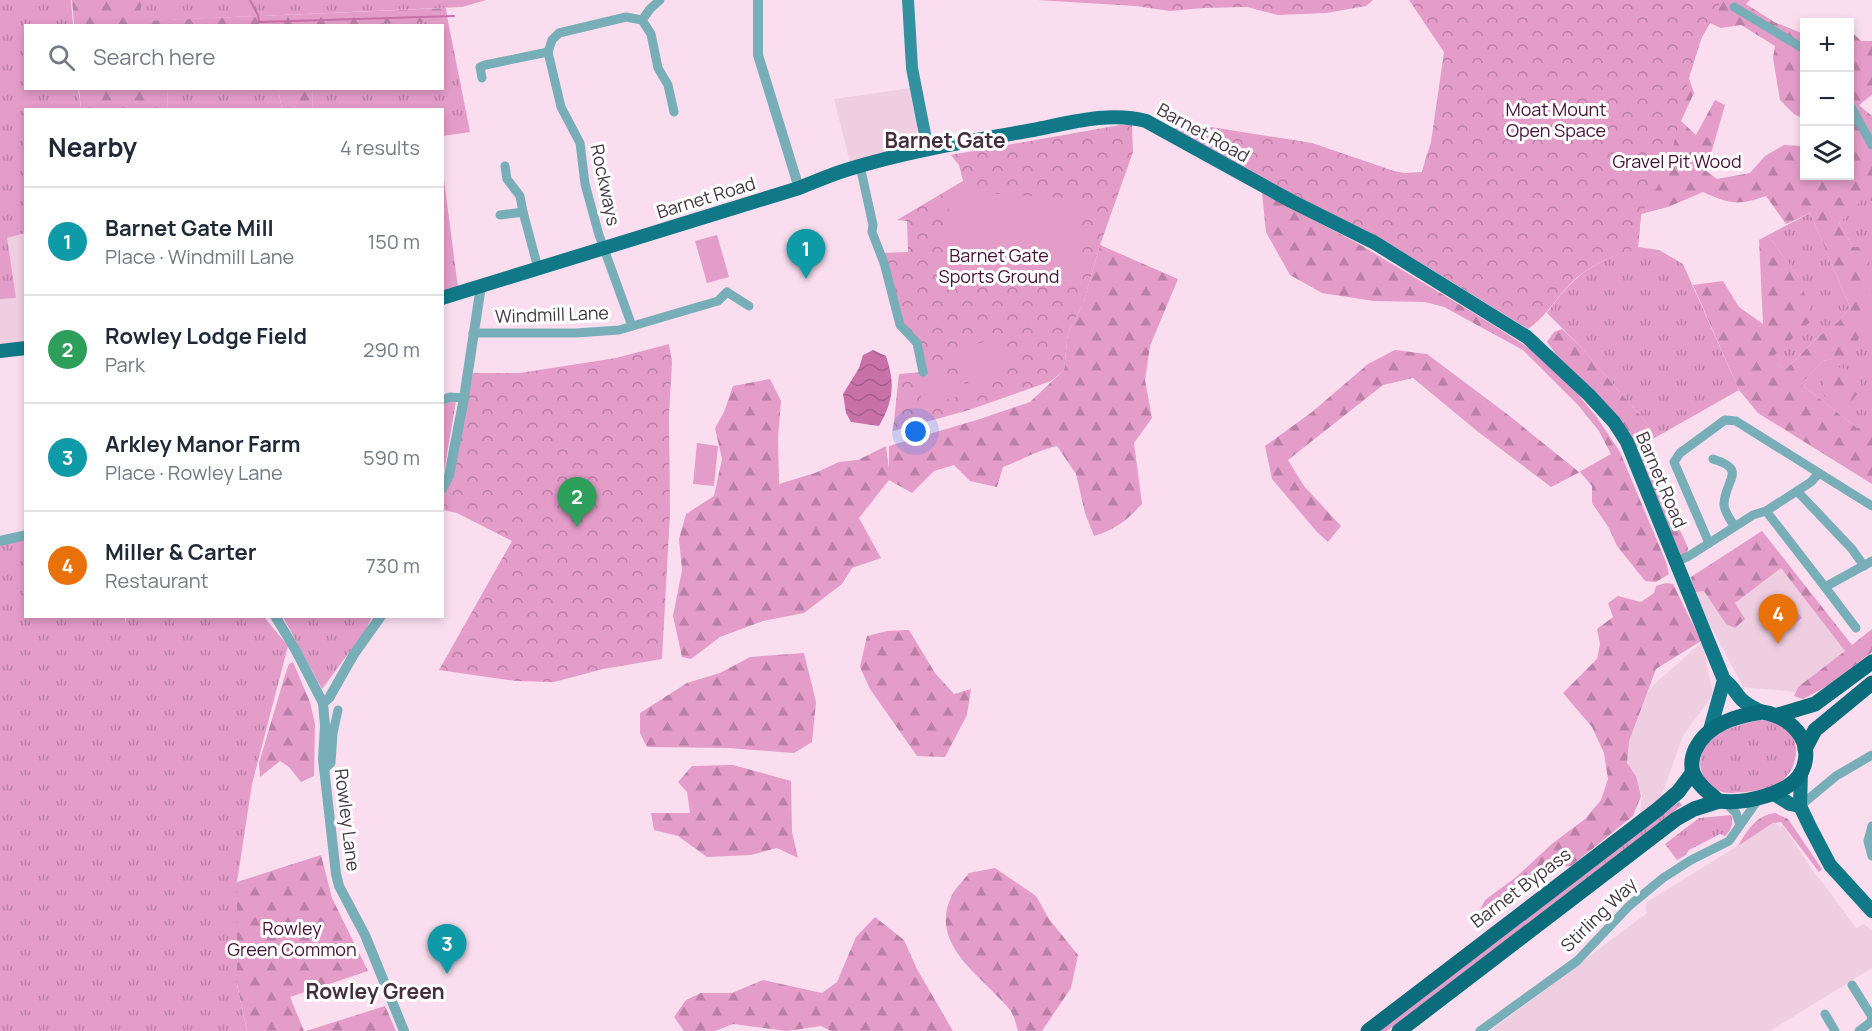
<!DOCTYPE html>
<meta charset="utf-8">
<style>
:root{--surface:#fff;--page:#f6f6f7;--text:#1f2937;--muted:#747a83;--line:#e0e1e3;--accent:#d93025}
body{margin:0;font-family:Manrope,sans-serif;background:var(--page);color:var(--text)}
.controls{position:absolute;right:18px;top:18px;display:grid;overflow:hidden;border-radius:0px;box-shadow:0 3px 9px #0003}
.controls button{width:54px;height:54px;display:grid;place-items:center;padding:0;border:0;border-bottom:2px solid var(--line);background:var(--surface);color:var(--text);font:30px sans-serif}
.you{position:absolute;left:916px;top:432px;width:21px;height:21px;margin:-15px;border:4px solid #fff;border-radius:50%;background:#1a73e8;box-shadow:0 0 0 9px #1a73e833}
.badge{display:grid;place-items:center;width:39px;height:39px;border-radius:50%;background:var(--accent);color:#fff;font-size:20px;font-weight:700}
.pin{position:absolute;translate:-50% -50px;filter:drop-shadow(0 2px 3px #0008)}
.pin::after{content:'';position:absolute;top:32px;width:21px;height:18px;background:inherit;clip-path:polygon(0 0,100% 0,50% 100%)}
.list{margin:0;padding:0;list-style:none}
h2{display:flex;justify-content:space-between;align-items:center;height:78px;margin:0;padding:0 24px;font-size:26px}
h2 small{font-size:20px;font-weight:400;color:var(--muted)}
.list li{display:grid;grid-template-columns:39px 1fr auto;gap:18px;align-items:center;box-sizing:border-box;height:108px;padding:0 24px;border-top:2px solid var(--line)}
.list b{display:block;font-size:22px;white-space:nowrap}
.list p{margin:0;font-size:20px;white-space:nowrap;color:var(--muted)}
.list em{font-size:20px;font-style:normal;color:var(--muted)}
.icon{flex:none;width:33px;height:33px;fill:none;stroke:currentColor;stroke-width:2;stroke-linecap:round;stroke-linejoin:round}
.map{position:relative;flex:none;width:1872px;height:1031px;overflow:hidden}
.search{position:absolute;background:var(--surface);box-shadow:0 3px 9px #0003;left:24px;top:24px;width:420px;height:66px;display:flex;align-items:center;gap:15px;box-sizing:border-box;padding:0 21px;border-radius:0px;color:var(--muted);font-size:22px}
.panel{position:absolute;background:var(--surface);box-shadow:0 3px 9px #0003;left:24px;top:108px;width:420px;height:510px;border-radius:0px}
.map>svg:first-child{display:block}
</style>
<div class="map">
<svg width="1872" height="1031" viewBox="0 0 1872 1031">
<defs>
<pattern id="grass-tufts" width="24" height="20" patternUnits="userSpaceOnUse" patternTransform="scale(1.5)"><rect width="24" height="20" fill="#e49cc9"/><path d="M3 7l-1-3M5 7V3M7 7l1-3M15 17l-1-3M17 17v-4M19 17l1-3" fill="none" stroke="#ba80a5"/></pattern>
<pattern id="forest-firs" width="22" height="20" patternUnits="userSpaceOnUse" patternTransform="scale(1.5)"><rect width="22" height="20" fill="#e49cc9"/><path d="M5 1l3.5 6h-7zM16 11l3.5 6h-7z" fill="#ba80a5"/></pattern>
<pattern id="park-crowns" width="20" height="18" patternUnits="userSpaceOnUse" patternTransform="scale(1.5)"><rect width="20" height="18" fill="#e49cc9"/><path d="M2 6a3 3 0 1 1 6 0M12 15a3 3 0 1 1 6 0" fill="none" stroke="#ba80a5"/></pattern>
<pattern id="water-waves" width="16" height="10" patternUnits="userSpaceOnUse" patternTransform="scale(1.5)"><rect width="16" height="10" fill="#c871a9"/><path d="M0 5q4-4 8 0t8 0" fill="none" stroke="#a45e8b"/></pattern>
</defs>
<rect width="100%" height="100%" fill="#fadeef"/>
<g fill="#f0cee2">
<path d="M911,88L917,123V140L911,147L850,162L834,99Z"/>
<path d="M25,233V343L0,347V299L16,298L6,238Z"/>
<path d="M1762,531L1852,646L1798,687L1795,692L1743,687L1696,598L1689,578Z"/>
<path d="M1702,642L1713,694L1683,736L1661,797L1639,820L1642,794L1628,772L1626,749L1632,719L1650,688Z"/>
<path d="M1776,822L1780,827L1783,825L1817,877L1820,879L1856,928L1864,924L1872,931V968L1770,1031H1490L1647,913L1645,908L1647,902Z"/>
</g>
<g fill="url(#grass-tufts)">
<path d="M0,0H71L73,25L26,26V88L78,89L81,109L26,110L25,233L7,238L16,298L0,299Z"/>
<path d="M126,0H486L462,7L123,22Z"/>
<path d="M448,21L470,132L443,136L442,110L313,109L312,89L442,88V26L312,25Z"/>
<path d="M168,88L278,89L282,109L167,110Z"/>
<path d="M442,164L458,288L442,291Z"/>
<path d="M1863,198L1872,201V428H1857L1801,384L1823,361L1849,355L1863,273L1853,247L1839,223Z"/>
<path d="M1810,213L1850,307L1839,321L1818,337L1785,370L1771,359L1799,278L1768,235Z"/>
<path d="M1638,247L1659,250L1683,264L1739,390L1658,436L1580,346L1547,313C1576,272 1592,264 1638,247Z"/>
<path d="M456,401L444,472L443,476V402Z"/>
<path d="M25,540L26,616L125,617L126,624V617H264L288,646L252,784L237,882V985L247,1031H0V544Z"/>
<path d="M1787,599L1802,618L1793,625L1791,624L1792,620L1769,615Z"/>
<path d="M283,617H372L365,631L322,689Z"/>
<path d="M1760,720C1768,721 1776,721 1783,726C1804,739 1798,773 1777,784C1764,791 1746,792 1732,793C1701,794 1689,756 1713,738C1726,727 1744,724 1760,720Z"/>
<path d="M1679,802L1682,805L1387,1031H1380Z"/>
<path d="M1731,815C1734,823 1731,831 1725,836L1720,834L1689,850L1686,855L1677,860L1665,844L1699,818Z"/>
</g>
<g fill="url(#forest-firs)">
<path d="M72,0H142L139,21L446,8L448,21L312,26L74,25Z"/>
<path d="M1703,0H1750L1746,4L1774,22L1804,34V119L1794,114L1780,100L1773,58L1775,46L1741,25L1721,28L1710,23L1701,39L1690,74L1689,78L1694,93L1681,121L1696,135L1715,100L1725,105L1706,171L1717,179L1750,173L1765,156L1784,145L1804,146V176H1850V30L1861,41H1872V95L1859,105L1872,116V201L1863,199L1839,223L1853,247H1871L1869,265L1863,273L1866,281L1868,322L1849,356L1823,361L1801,384L1857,428H1872V484L1758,413L1739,390L1693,285L1723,281L1739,307L1763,324L1759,240L1768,235L1799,278L1813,319L1771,358L1785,370L1818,337L1839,321L1850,307L1810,213L1786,224L1766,196C1738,206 1730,204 1703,192L1668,207L1641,214L1638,247L1594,264L1478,297L1387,242L1263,179L1174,129L1179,122L1254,135L1340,205L1422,172L1427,154Z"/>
<path d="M79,89H168L167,109H81Z"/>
<path d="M278,89H312L313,109H282Z"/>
<path d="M1262,193L1359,244L1490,323L1541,356L1564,378L1596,416L1620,452L1666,562L1669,574L1656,582L1645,581L1617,546L1609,528L1592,503V486L1580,472L1551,487L1477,431L1413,378L1383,385L1288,460L1304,486L1341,526L1328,542L1317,532L1272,479L1265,446L1312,412L1368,364L1395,350L1427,354L1507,414L1579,472L1611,454L1599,431L1578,405L1523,350L1444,307L1425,302L1374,301L1322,293L1290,275L1266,232Z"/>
<path d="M1100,245L1178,279L1150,346L1145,380L1152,418L1134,443L1142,504C1127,520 1115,530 1094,536L1085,513L1076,474L1057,446C1038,450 1022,460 1003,467L997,487L970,481L954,465L934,471L912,493L889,480L859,518L881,558L852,568L842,584L804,613L763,621L720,637L691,659L682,657L673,616L682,570L679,539L686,514L714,496L722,459L715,428L724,412L733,386L770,379L781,401L778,438L779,484L815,473L839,462L858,460L886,446L889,469V446L980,419L1030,402L1064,370L1068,333L1083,304Z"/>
<path d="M1562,329L1580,346L1658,436L1634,449L1557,356L1547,342L1554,332Z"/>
<path d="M1836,367C1850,369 1858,373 1862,387L1852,401L1838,405L1824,396C1821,382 1825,376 1836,367Z"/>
<path d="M1644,449L1688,548L1687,553L1681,555L1637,454L1639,450Z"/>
<path d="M1762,531L1852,645L1872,629V652L1829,685L1803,699L1794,696L1798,687L1845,651L1781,568L1735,603L1745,619L1735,628L1726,624L1704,591L1695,592L1691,577Z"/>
<path d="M1666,583L1673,584L1701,641L1656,669L1629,741L1627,763L1636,776L1641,796L1633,816L1571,866L1547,868L1488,916L1480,910L1485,900L1515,878L1553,843L1585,819L1601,800L1608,779L1604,753L1592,727L1563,693L1597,659L1600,644L1597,629L1613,617L1608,603L1618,596L1641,602L1654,593L1656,586Z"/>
<path d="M909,630L935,673L954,694L971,689L967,715L945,757L917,756L870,689L860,667L867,636L887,631Z"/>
<path d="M804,653L816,702L812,742L794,753L728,748L647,747L640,733V713L687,683L720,673L750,657Z"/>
<path d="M293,662L310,702L315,724L314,776L301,782L289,767L280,761L260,777L259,763L285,675L289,664Z"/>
<path d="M733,765L791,781L792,832L798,858L777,848L751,855L707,857L678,836L654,830L651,813H690L687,792L678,782L692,766Z"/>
<path d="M1775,813L1788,819L1822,869L1819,872L1781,822L1773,823L1738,846C1747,831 1756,815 1775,813Z"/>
<path d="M321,855L332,898L368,971L290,997L304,1031H247L237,984V882Z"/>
<path d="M995,868L1036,896L1049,919L1078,955L1071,988L1042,1031H1018C1016,1024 1014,1015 1010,1010C983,976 927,945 952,895C956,887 964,880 969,873Z"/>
<path d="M875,917L904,940L917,969L953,1031H831L821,1026L787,1031L733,1024L715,1031H684L674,1017L686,1000L701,993H732L763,980L822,993L837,982L856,937Z"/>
<path d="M385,1006L396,1031H306Z"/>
</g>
<g fill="url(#park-crowns)">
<path d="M1037,0H1373L1366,6L1326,13L1278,15L1247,7L1204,8L1170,11L1136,6Z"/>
<path d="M1409,0H1721L1701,39L1690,74L1668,169L1641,214L1638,247C1610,257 1586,266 1566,288C1553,303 1544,318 1528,329L1387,242L1263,179L1174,129L1179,122L1312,143L1394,171L1405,173L1422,172L1431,142L1444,52Z"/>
<path d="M1120,125H1132L1133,152L1100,245L1083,304L1068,333L1064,370L1051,381L969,410L893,431L899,374L923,372L917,343L900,325L880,253L908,252L907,221L897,220L963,181L959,165L951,155Z"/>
<path d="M669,344L672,362L669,416L670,513L662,659L603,669L554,682L516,681L439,670L512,541L457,513L443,510V497L454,473L473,373H520L616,358Z"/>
</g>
<g fill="#e49cc9">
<path d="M950,191L1084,199L1078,288L944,279Z"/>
<path d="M717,235L729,277L707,283L695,241Z"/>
<path d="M997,338L1008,377L970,389L959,349Z"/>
<path d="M962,374L967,394L923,406L918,385Z"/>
<path d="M697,443L718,446L714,486L693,484Z"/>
</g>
<path fill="url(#water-waves)" d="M873,350L886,356C895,383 894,400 879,426L851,422L846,413L843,394L859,368L863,355Z"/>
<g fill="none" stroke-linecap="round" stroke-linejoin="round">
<path stroke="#c871a9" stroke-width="2" d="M250,0L258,15L259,22L454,16"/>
<g stroke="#78aeb8" stroke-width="9">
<path d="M1734,7L1804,49"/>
<path d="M642,20L650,9L660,0"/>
<path d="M482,78L480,67L485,65L548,52"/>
<path d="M1850,105L1872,145"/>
<path d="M505,166L507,179L520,196L523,212"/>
<path d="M860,166L873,225L872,232L884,263L900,325L917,343L923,372"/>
<path d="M500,215L523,212L538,268"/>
<path d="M632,326L599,235L585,184L580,143L561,107L548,52L552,40L559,33L626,17L642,20L651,34L658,68L668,85L674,112"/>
<path d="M473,333H576L619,330L718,301L727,292L749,306"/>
<path d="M442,400L450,397L464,398"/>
<path d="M1713,459C1748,470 1725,479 1724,504C1724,512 1731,520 1734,526"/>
<path d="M1797,491L1852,549L1864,566"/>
<path d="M1766,511L1825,587L1872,561"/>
<path d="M1709,543L1674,462L1680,453L1725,420L1736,421L1819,473"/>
<path d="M1675,562L1689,556L1753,515L1766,511L1811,482L1819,473L1872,506"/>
<path d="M1825,587L1856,628"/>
<path d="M324,769L331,763L333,733L338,710"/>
<path d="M1724,801L1736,813L1740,825"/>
<path d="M1800,806L1836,776L1872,755"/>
<path d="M1872,826L1868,841L1872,856"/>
<path d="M1852,985L1871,1015L1872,1021L1859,1031"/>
<path d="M1825,1014L1835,1031"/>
<path d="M1480,1031L1577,961L1629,906L1663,878L1691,860L1729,841L1760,797"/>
</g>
<g stroke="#78aeb8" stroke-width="10">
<path d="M758,0V55L799,188"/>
<path d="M442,489L449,476L464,398L481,286"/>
<path d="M0,541L26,535"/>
<path d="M275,616L295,649L323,703"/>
<path d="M381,616L354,654L329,698L323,703L325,726L323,759L336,874L339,886L365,935L404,1031"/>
</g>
<path stroke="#3491a0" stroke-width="12" d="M908,0L912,68L928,150"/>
<g stroke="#107887" stroke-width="14">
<path d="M442,298L799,188C814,182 830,175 846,170C906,151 970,141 1033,130C1069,123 1110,111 1146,121L1291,201L1375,243L1527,337L1589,395L1614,422L1627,442L1724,680L1710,730"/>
<path d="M0,351L26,348"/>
<path d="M1724,680C1732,685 1735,692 1741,699C1747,705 1754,708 1762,712"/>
<path d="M1801,772L1800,806L1810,827L1830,865L1872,911"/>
<path d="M1774,794L1790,804L1800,806"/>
</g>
<g stroke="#0b6d7b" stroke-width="15">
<path d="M1762,712C1789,716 1816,740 1802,771C1790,795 1743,804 1719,801C1709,793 1698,785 1693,773C1691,766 1692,757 1695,750C1707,724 1736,716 1762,712Z"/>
<path d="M1778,715L1815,704L1872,662"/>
<path d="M1805,749L1815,730L1872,683"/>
<path d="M1368,1031L1657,810L1678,792L1693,772"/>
<path d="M1399,1031L1676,819L1694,809L1719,801"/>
</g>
</g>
<g text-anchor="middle" stroke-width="6" stroke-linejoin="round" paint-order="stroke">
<g font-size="18" fill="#460f36" stroke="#fff">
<text x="1556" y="116">Moat Mount<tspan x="1556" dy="21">Open Space</tspan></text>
<text x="1677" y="168">Gravel Pit Wood</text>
<text x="999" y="262">Barnet Gate<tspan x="999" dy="21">Sports Ground</tspan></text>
<text x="292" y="935">Rowley<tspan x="292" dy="21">Green Common</tspan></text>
</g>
<g font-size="18" fill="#43383f" stroke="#fff">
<text transform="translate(1203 133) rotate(29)" y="6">Barnet Road</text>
<text transform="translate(605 185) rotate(78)" y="6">Rockways</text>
<text transform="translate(706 198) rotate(-17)" y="6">Barnet Road</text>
<text transform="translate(552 315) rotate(-2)" y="6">Windmill Lane</text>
<text transform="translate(1661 480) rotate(67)" y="6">Barnet Road</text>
<text transform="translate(347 820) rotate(83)" y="6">Rowley Lane</text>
<text transform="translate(1521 888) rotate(-37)" y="6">Barnet Bypass</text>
<text transform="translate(1599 915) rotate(-44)" y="6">Stirling Way</text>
</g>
<g font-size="21" font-weight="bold" fill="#452f3c" stroke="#fff">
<text x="945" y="148">Barnet Gate</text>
<text x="375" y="999">Rowley Green</text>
</g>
</g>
</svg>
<div class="controls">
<button>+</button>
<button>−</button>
<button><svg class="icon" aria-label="layers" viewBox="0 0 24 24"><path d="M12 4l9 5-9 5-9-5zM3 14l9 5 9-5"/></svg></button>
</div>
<div class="you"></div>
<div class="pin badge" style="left:806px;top:279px;background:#0f9aa8">1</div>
<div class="pin badge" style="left:577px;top:527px;background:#2e9e5b">2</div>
<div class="pin badge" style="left:447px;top:974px;background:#0f9aa8">3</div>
<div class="pin badge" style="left:1778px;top:644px;background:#e8710a">4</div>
<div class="search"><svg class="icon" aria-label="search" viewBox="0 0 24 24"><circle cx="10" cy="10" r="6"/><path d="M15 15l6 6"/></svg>Search here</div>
<section class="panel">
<h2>Nearby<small>4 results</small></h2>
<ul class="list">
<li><span class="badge" style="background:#0f9aa8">1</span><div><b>Barnet Gate Mill</b><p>Place · Windmill Lane</p></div><em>150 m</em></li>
<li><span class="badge" style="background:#2e9e5b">2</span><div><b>Rowley Lodge Field</b><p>Park</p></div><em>290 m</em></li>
<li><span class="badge" style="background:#0f9aa8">3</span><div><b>Arkley Manor Farm</b><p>Place · Rowley Lane</p></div><em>590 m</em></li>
<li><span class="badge" style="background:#e8710a">4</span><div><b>Miller &amp; Carter</b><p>Restaurant</p></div><em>730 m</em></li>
</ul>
</section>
</div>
